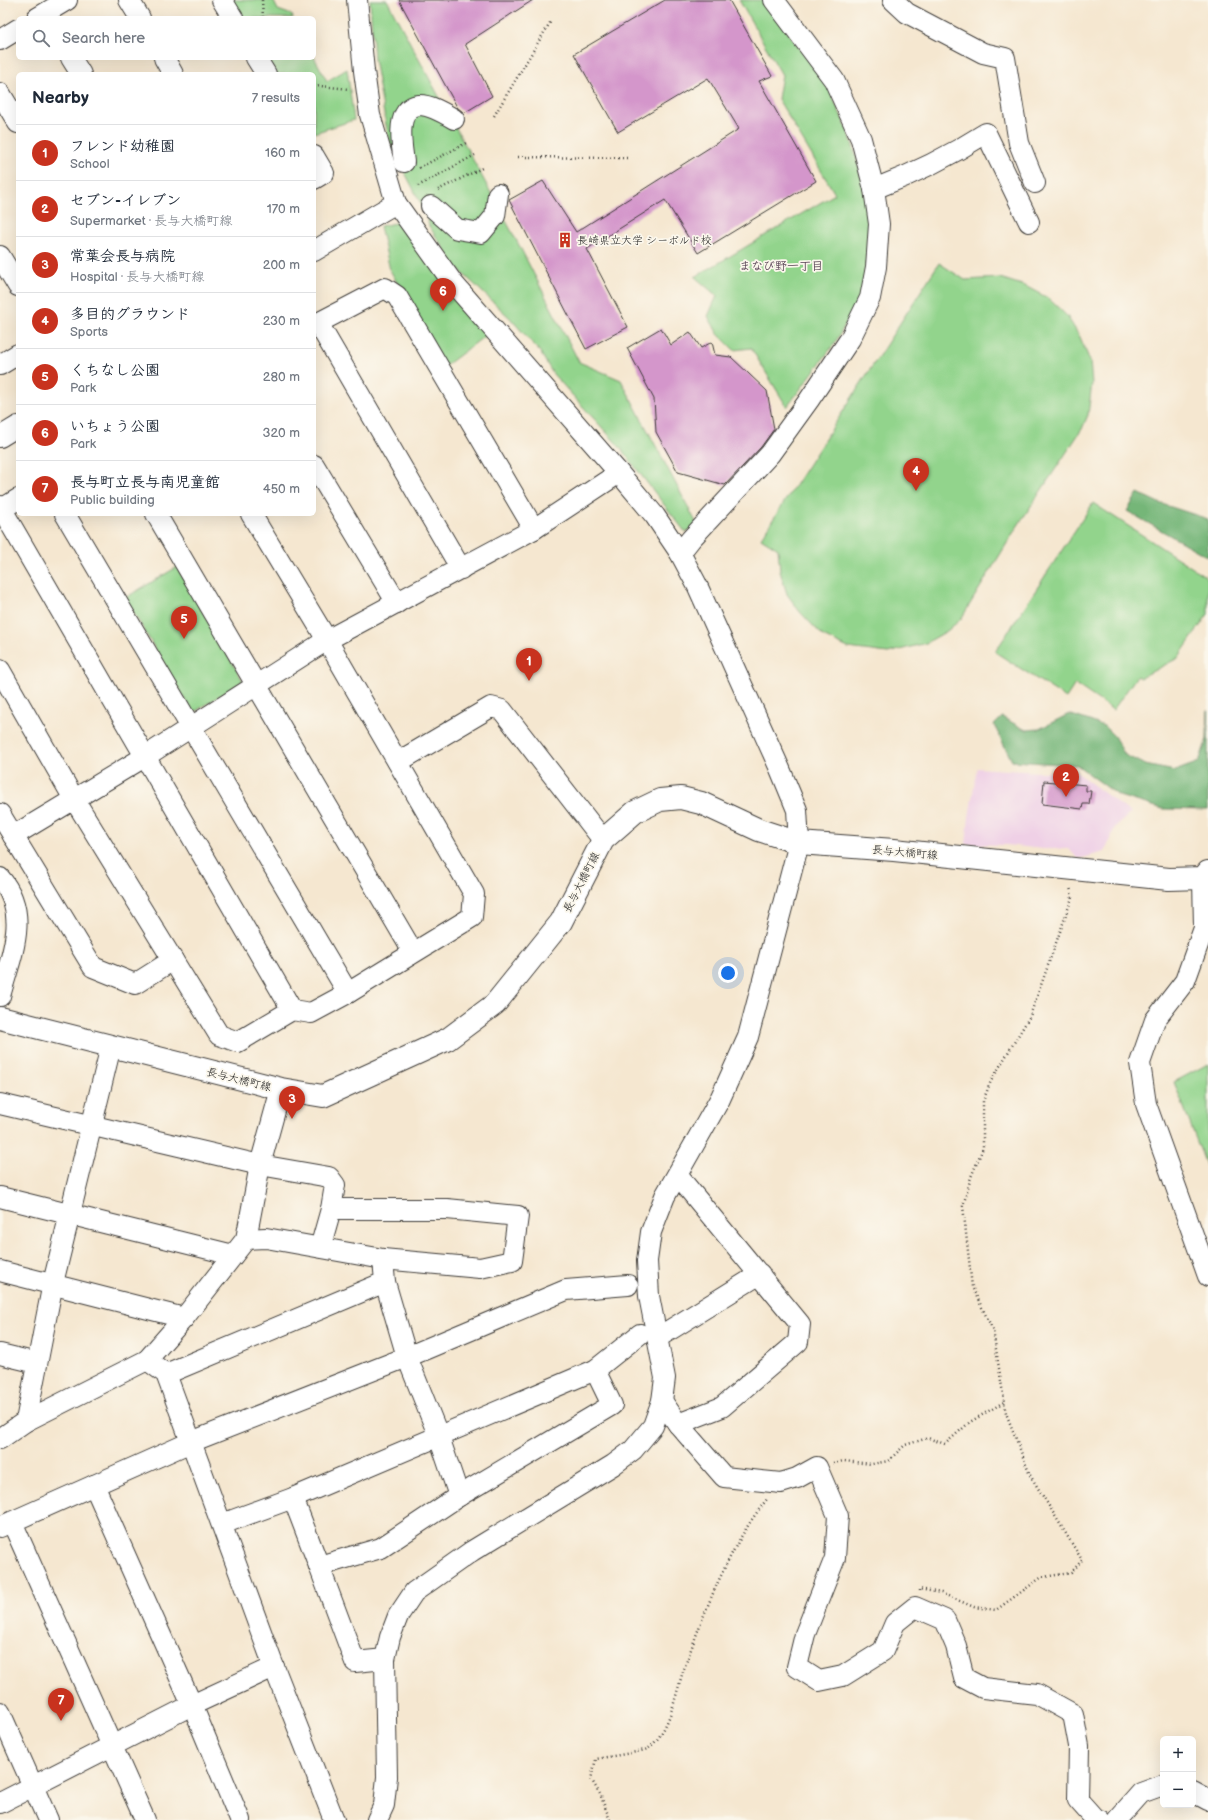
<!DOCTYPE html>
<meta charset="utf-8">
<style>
:root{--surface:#fff;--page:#f6f6f7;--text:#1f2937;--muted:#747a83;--line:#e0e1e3;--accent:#c8321e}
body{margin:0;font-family:"Balsamiq Sans","Klee One",sans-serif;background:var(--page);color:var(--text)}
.controls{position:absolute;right:12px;bottom:12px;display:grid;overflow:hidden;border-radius:6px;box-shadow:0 4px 16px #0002}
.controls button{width:36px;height:36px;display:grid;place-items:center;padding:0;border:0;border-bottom:1px solid var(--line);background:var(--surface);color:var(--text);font:20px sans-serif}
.you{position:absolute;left:728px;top:973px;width:14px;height:14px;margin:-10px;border:3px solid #fff;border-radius:50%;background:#1a73e8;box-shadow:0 0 0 6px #1a73e833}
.badge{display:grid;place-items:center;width:26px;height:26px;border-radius:50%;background:var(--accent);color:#fff;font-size:13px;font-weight:700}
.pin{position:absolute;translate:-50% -33px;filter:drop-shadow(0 1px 2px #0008)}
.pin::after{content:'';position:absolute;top:21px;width:14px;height:12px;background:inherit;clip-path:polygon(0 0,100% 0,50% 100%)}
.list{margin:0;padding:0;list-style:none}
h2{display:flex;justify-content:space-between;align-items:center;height:52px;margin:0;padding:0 16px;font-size:17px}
h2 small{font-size:13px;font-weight:400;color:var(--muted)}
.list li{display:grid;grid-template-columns:26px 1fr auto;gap:12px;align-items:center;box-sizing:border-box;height:56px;padding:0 16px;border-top:1px solid var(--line)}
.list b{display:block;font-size:15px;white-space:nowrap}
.list p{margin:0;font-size:13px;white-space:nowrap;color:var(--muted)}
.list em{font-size:13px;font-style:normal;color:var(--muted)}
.icon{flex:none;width:22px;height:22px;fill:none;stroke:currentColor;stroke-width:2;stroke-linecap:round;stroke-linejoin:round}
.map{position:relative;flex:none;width:1208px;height:1820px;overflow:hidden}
.search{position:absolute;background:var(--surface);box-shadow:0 4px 16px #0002;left:16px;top:16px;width:300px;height:44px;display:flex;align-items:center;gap:10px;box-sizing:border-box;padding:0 14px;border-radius:6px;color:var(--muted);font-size:15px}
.panel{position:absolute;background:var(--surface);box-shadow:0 4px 16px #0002;left:16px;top:72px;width:300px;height:444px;border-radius:6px}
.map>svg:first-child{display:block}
</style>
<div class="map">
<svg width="1208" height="1820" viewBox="0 0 1208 1820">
<rect width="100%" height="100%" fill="#fbf7ec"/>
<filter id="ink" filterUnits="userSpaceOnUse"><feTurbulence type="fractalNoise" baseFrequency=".025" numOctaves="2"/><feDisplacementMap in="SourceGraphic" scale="8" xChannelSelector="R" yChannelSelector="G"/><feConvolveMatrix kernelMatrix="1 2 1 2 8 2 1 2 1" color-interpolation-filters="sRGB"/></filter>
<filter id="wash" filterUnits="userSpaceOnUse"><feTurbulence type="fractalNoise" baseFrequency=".012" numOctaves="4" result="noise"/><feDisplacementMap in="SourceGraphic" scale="16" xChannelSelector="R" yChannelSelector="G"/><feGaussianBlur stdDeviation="0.9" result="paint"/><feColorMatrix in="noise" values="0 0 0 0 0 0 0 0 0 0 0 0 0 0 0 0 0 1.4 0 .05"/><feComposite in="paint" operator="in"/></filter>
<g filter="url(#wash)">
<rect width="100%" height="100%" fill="#f5e7d0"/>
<path fill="#efd0e6" d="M977,768L1038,772H1076L1131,813L1115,827L1105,852L1078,859L1069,849H1044L1006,845L966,844L969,817Z"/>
<g fill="#92d48c" stroke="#577854">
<path d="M230,0H273L278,10L292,15L293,18H241Z"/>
<path d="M370,0H387L520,247L579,362L621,380L697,524L686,533L618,445L553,374L540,352L510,318L457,268L429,226L426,214L389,141L374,59Z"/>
<path d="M739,0H764L828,86L850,136L865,188L871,226L862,294L835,343L787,407L751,348L734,350L718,334L708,316L717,296L695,277L835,194L778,99L782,75Z"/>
<path d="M314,57L327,81L347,69L354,120L314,133V74H273L264,58Z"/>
<path d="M396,223L407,225L490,332L444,367L390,270L380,226Z"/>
<path d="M939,263L965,280L1000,278L1025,286L1048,298L1067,316L1080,337L1090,361L1092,383L1088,415L1082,429L1015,530L961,619L947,631L926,643L888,653L848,648L823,636L800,612L787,594L780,571L778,549L761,538Z"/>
<path d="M1093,503L1208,578V614L1178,658L1140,678L1137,676L1113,710L1075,684L1066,698L995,652Z"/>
<path d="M177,567L243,681L193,713L125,598Z"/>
<path d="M1208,1064V1170L1174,1082Z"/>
</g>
<g fill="#75b678" stroke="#48694a">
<path d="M1138,493L1159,503L1208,519V557L1127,511Z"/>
<path d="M1208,710V810H1207L1163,809L1119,796L1077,765L1012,761L994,725L1002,717L1026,730L1039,729L1069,714L1104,726L1114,736L1125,755L1145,765L1175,771L1199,762L1207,739Z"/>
</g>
<g id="blocks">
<g fill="#d496cb">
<path d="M399,0H533L465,44L492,96L464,113L457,107Z"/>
<path d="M665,0H729L772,76L759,81L816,181L698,253L665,200L587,249L628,327L586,349L509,200L543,181L576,232L739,129L708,78L618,132L574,54Z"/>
<path d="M661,328L671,345L690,332L701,348L712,342L715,355L731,357L767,391L774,429L761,447L725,485L678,472L656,432L654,399L627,348Z"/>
<path d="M1044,781L1086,785V791H1091L1089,804H1083L1082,809L1042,804Z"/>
</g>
</g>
</g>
<g filter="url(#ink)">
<use href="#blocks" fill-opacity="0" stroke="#3d3a37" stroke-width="1"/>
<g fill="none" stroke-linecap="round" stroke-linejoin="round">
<g stroke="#3d3a37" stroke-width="22">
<g id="minor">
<path d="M129,0L140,18"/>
<path d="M222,0L233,18"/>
<path d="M357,0L364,71L370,115L396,203L453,283L619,473L655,516L680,553L697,585L780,769L797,810L799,843L748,1037L720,1099L665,1196L651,1232L647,1261L649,1296L665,1378L662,1401L653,1426L633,1450L613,1465L472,1551L414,1592L398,1616L390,1637L385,1659L387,1777L384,1805L377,1820"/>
<path d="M893,0L907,13L983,53L1005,58L1019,143L1035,183"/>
<path d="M37,18L67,0"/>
<path d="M0,40L18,29"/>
<path d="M71,58L81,74"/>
<path d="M164,58L173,74"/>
<path d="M256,58L266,74"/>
<path d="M0,93L18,123"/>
<path d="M314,156L324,173L314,179"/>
<path d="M404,162C402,147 394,107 419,105C431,105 444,113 454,119"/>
<path d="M874,189C914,174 950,156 986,133L1029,222"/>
<path d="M431,206L457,229L481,233L495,216L498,194"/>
<path d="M314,251L396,203"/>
<path d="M0,256L18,286"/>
<path d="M318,323L461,569"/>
<path d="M314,325L385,288L397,296L534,529"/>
<path d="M0,365L18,354"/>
<path d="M0,437L18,426"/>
<path d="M314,465L397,603"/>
<path d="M0,506L292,1010"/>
<path d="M0,510L18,499"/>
<path d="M65,514L348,993"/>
<path d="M156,514L413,952"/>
<path d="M680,553L691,539L770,454L809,400L850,339L870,298L876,267L879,224L874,189L861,139L834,80L774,0"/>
<path d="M0,670L74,799L219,1035L238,1042L292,1010L311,1013L348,993L472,917L474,894L327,640L251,514"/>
<path d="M398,762L491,707L502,710L603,840"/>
<path d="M0,814L93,967L135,984L173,960"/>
<path d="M13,836L146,756L327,640L534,529L619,473"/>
<path d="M0,878C31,914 11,956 0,996"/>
<path d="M1203,878L1204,928L1185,981L1155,1020L1140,1063L1146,1104L1208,1276"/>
<path d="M0,1104L260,1165L329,1177L335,1185L331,1209"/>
<path d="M678,1176L800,1324L798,1342L722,1407L678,1424"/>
<path d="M0,1197L233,1255"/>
<path d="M246,1239L266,1238L383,1259L480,1268L512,1261L518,1216L447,1209H331L320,1248"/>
<path d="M0,1271L184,1318"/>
<path d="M385,1282L407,1357L439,1437L459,1496"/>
<path d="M657,1338L760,1274"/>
<path d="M0,1354L37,1363"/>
<path d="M147,1360L166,1374L274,1667L334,1820"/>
<path d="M166,1374L385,1282L383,1259"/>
<path d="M662,1401L678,1424L724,1477L781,1483L797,1478L817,1467L838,1516L835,1558L805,1634L797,1667L819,1681L843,1676L883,1651L895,1623L915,1607L945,1620L956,1646L964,1678L983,1688L1037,1694L1073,1714L1079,1746L1078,1800L1095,1819L1100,1820"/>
<path d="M26,1421L53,1283L111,1046"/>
<path d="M0,1439L26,1421L147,1360L184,1318L246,1239L260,1165L281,1089"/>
<path d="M94,1485L192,1705L240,1820"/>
<path d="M293,1498L319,1566L381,1548L459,1496L612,1405L595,1370"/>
<path d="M12,1522L145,1820"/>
<path d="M222,1524L293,1498L595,1370L640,1334"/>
<path d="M0,1527L191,1442L407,1357L566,1290L628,1285"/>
<path d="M319,1566L355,1662L385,1659"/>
<path d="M0,1712L48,1820"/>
<path d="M1193,1792L1208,1800"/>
<path d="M0,1803L192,1705L274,1667"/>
<path d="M1117,1820L1141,1793L1163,1785"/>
</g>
</g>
<g stroke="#3d3a37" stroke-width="24">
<path id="major" d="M0,1018L281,1089L323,1096L448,1039L495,1004L561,922L603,840L635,812L660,800L681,798L701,803L759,830L799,843L894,850L1169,879L1203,878L1208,872"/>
</g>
<g stroke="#3d3a37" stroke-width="2.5" stroke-dasharray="1 3" stroke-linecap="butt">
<path d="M262,0L263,18"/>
<path d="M314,87L320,86L349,89"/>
<path d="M494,116L551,21"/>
<path d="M518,157L629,158"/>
<path d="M419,168L468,142"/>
<path d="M418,186L475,155"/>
<path d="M438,190L482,168"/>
<path d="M833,1463L844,1461L872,1464L888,1461L905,1445L928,1438L945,1444L970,1422L1004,1402"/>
<path d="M919,1591V1589L941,1593L974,1607L996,1610L1042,1577L1071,1573L1082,1560L1030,1475L1006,1413L993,1330L972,1287L963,1206L971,1177L983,1148V1101L991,1081L1030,1016L1072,898L1070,886"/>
<path d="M610,1820L600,1794L591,1779L596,1759C605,1757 644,1752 649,1748C672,1728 675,1693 685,1666C705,1610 730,1544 768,1498"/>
</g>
<use href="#minor" stroke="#fff" stroke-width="20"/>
<use href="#major" stroke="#fff" stroke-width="22"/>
</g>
</g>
<defs>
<g id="building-bare" transform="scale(1.2)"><path d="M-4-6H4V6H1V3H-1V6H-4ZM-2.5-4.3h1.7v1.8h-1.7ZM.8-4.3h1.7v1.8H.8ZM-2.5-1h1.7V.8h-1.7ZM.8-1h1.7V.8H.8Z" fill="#c8321e" stroke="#fbf7ec" stroke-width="2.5" paint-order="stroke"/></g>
</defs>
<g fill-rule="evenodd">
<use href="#building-bare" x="565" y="240"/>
</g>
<g text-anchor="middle" stroke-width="3.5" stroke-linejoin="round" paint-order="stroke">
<g font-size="11" fill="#1c1c1c" stroke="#fbf7ec" text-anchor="start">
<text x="577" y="244">長崎県立大学 シーボルド校</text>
</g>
<g font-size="11" fill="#1c1c1c" stroke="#fbf7ec">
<text transform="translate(905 852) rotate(5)" y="4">長与大橋町線</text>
<text transform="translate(581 882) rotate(-63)" y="4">長与大橋町線</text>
<text transform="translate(239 1079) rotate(14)" y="4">長与大橋町線</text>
</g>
<g font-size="12" font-weight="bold" fill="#5c4759" stroke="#fbf7ec">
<text x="781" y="270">まなび野一丁目</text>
</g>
</g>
</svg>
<div class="controls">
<button>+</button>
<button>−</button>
</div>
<div class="you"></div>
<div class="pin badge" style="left:529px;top:681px">1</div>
<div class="pin badge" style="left:1066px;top:797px">2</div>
<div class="pin badge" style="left:292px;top:1119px">3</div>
<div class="pin badge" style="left:916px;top:491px">4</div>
<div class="pin badge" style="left:184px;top:639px">5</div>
<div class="pin badge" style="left:443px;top:311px">6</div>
<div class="pin badge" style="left:61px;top:1721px">7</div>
<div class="search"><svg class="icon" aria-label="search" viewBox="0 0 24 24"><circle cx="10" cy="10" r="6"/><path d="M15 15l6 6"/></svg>Search here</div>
<section class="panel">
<h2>Nearby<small>7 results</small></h2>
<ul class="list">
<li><span class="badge">1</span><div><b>フレンド幼稚園</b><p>School</p></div><em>160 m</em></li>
<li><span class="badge">2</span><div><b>セブン-イレブン</b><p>Supermarket · 長与大橋町線</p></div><em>170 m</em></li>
<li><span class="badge">3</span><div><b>常葉会長与病院</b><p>Hospital · 長与大橋町線</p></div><em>200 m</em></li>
<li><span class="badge">4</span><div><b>多目的グラウンド</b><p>Sports</p></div><em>230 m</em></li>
<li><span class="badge">5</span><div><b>くちなし公園</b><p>Park</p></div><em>280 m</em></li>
<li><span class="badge">6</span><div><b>いちょう公園</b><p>Park</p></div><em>320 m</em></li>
<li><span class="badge">7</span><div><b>長与町立長与南児童館</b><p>Public building</p></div><em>450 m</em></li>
</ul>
</section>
</div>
